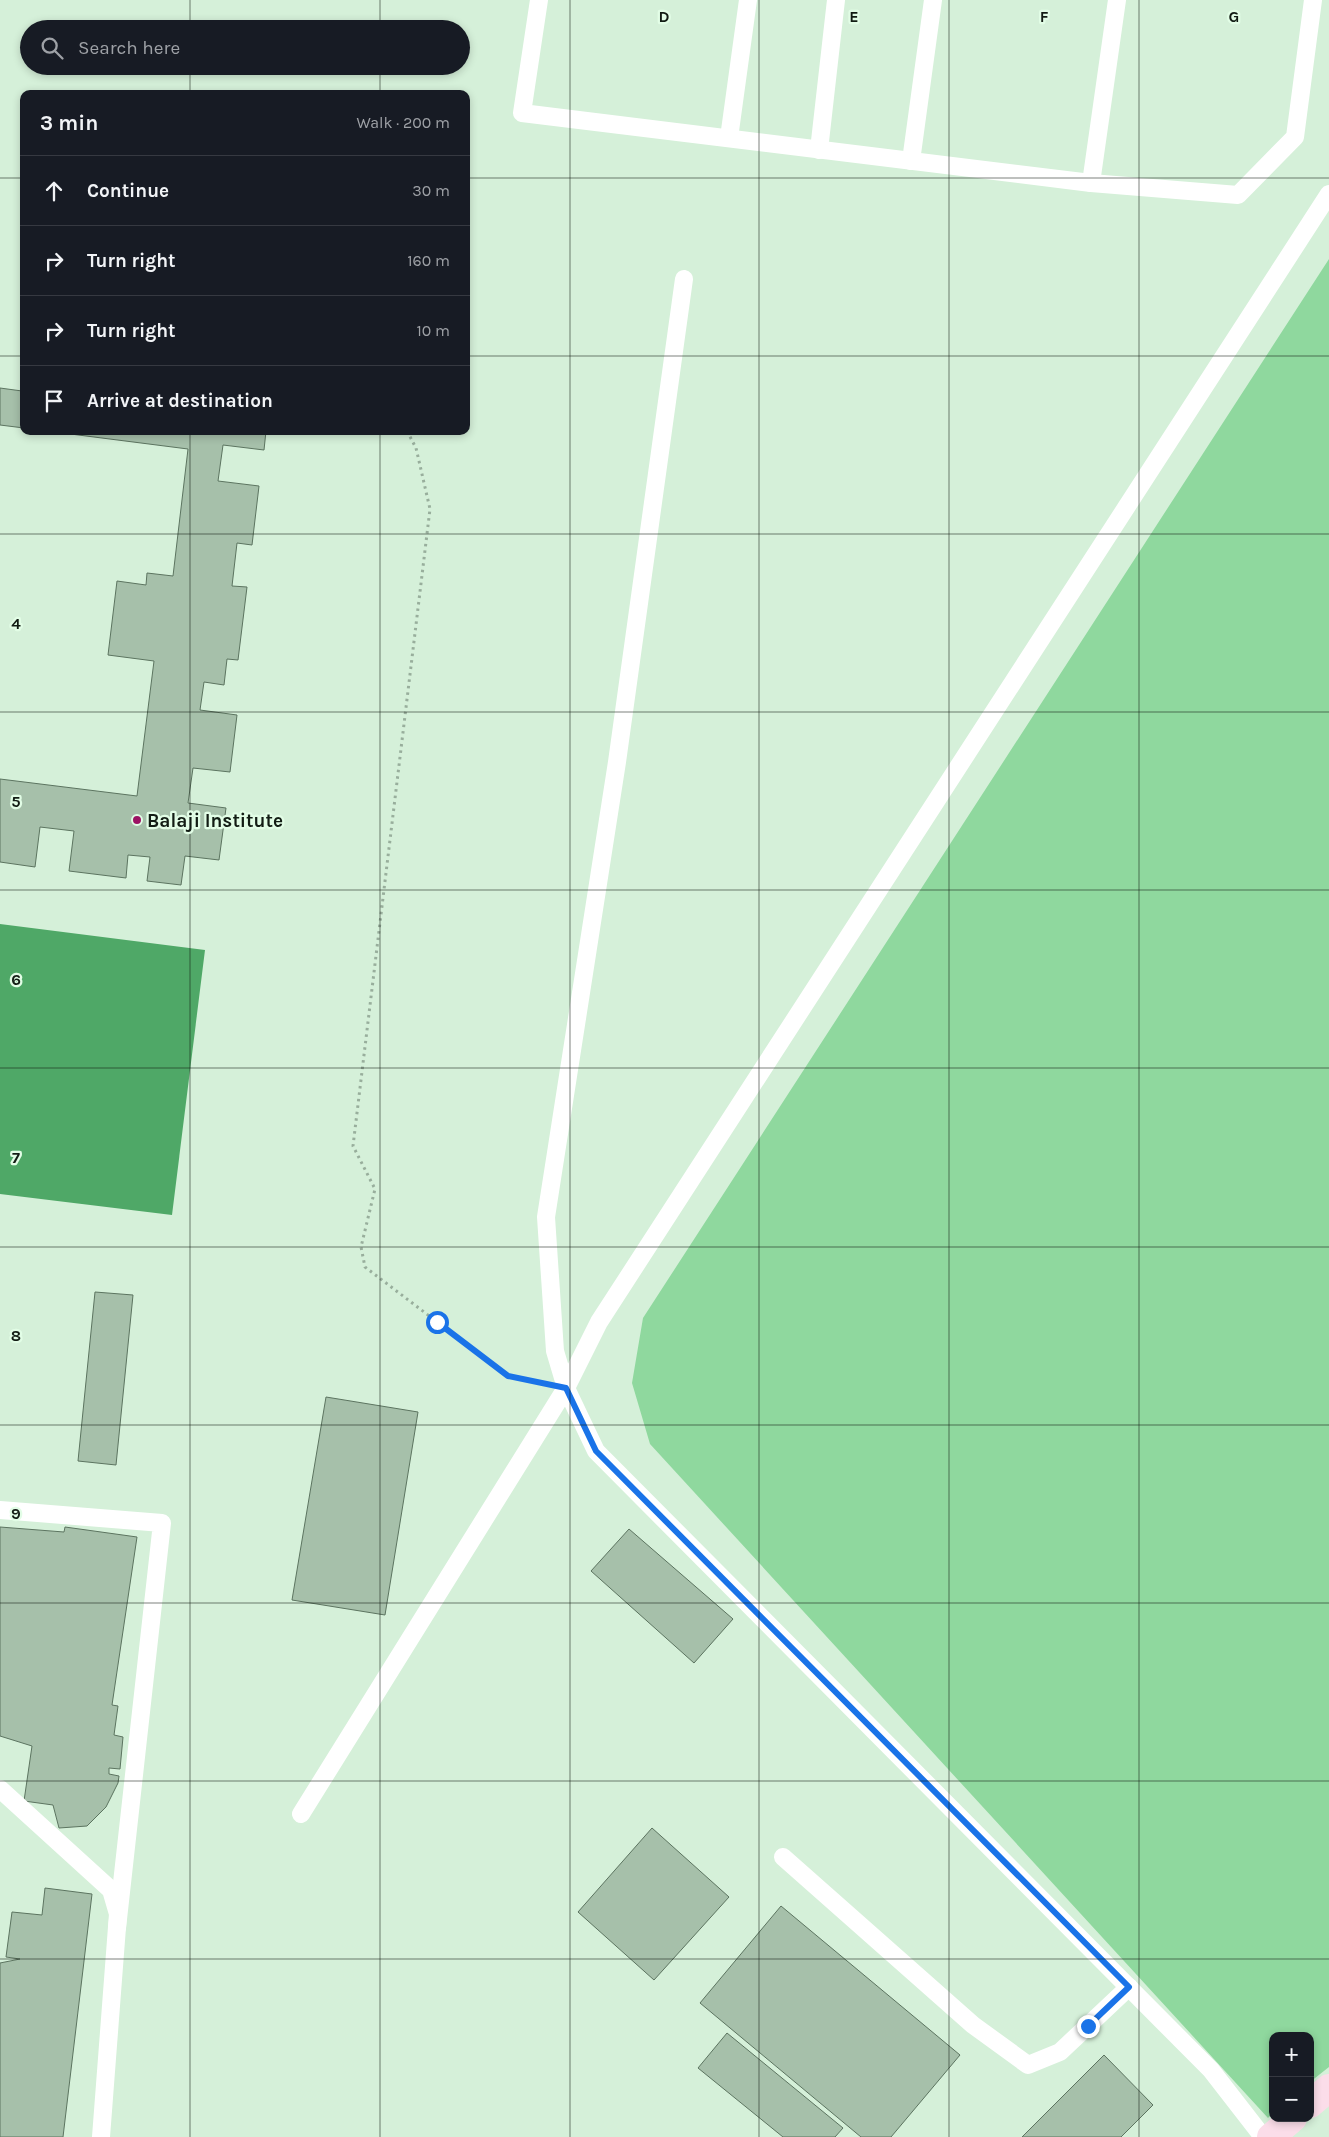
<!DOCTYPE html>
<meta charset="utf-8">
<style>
:root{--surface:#171b24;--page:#242831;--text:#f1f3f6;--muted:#9ea1a6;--line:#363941}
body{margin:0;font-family:Karla,sans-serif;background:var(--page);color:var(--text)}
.controls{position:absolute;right:15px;bottom:15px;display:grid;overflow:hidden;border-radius:10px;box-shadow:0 2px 8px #0003}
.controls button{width:45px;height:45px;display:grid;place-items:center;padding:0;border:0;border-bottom:1px solid var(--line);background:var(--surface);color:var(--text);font:25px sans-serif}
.stop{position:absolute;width:15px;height:15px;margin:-11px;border:4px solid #1a73e8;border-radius:50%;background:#fff}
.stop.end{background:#1a73e8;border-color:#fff;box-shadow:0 1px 5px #0008}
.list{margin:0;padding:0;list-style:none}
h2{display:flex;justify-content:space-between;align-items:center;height:65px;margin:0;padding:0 20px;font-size:21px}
h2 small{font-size:16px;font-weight:400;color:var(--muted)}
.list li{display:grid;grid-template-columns:32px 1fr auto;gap:15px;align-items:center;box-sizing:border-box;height:70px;padding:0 20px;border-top:1px solid var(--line)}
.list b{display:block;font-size:19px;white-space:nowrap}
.list em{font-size:16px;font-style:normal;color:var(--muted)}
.icon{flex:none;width:28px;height:28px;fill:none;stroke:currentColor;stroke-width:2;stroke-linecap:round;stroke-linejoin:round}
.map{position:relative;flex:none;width:1329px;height:2137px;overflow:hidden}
.search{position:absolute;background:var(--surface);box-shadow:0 2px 8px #0003;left:20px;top:20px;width:450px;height:55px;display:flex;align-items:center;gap:12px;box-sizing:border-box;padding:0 18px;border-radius:28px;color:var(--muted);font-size:19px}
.panel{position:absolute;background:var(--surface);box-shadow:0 2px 8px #0003;left:20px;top:90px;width:450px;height:345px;border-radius:10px}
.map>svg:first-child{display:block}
</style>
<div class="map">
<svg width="1329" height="2137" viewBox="0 0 1329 2137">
<rect width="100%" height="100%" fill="#d5f0d9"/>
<path fill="#8fd89e" d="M1329,259V2067L1310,2082V2036H1273V2113L1268,2118L650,1444L632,1383L643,1318Z"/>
<path fill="#4fa867" d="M0,924L205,950L172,1215L0,1194Z"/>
<g fill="#a6c0aa" stroke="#5c7460">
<path d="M24,376V428L0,425V388L22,391Z"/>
<path d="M47,431H266L264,450L223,445L218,481L259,486L252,545L237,543L232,586L247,587L238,660L227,659L224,685L204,682L200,710L237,715L230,772L193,768L188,803L226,808L219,860L185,856L181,885L147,881L150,857L128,855L126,878L69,871L74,831L40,827L35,867L0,862V779L137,796L154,661L108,655L117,581L146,585L147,573L173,576L188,449Z"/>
<path d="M95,1292L133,1295L116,1465L78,1461Z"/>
<path d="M326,1397L418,1412L385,1615L292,1600Z"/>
<path d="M0,1527L64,1532L65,1527L137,1537L112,1705L118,1706L114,1735L123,1737L120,1769L109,1768V1774L119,1776L118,1783L106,1807L87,1826L59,1828L53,1805L24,1801L32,1746L0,1736Z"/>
<path d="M629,1529L733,1619L694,1663L591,1571Z"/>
<path d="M652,1828L729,1897L654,1980L578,1912Z"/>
<path d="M45,1888L92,1894L63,2137H0V1963L20,1959L6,1957L12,1912L42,1915Z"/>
<path d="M781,1906L960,2055L891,2137H861L700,2003Z"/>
<path d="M727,2033L843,2128L835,2137H783L698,2068Z"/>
<path d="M1104,2055L1153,2105L1121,2137H1022Z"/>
</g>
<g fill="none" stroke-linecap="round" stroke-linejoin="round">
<path stroke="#98ae9c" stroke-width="3" stroke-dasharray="2.5 4" stroke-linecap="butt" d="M407,431L416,448L430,509L353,1146L375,1189L361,1247L365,1267L508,1376L536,1382"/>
<g stroke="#fff" stroke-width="18">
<path d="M539,0L522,113L1091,183L1238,195L1295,137L1313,0"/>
<path d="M729,138L748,0"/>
<path d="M819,150L836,0"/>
<path d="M911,161L933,0"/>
<path d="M1091,183L1117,0"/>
<path d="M684,279L617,762L546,1217L555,1351L566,1388L596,1451L1211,2070L1263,2137"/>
<path d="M0,1510L162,1523L117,1928"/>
<path d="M0,1789L111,1890L118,1914L101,2137"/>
<path d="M301,1814L566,1388L599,1322L1329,194"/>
<path d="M783,1857L973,2025L1028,2065L1060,2052L1129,1987"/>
</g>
<g stroke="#fbdde9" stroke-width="28">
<path d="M1310,2104L1329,2088"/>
<path d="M1271,2137L1293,2118"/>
</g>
</g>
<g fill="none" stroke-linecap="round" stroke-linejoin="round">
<path stroke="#1a73e8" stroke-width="6" d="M437,1322L508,1376L566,1388L596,1451L1129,1987L1088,2026"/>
</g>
<path fill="none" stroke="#121c14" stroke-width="1" stroke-opacity="0.55" d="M190,0V29M380,0V29M570,0V2137M759,0V2137M949,0V2137M1139,0V2137M190,66V94M380,66V94M0,178H24M466,178H1329M0,356H24M466,356H1329M190,431V2137M380,431V2137M0,534H1329M0,712H1329M0,890H1329M0,1068H1329M0,1247H1329M0,1425H1329M0,1603H1329M0,1781H1329M0,1959H1329"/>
<circle fill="#9c1364" stroke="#e2fde6" stroke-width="2" cx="137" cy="820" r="5"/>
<g text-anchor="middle" stroke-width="4.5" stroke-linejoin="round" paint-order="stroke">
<g font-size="19" font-weight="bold" fill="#121c14" stroke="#e2fde6" text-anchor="start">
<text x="147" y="827">Balaji Institute</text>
</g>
</g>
<g font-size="16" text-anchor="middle" font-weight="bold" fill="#121c14" stroke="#e2fde6" stroke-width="4.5" stroke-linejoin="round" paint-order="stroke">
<text x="664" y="22">D</text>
<text x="854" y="22">E</text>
<text x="1044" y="22">F</text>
<text x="1234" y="22">G</text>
<text x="16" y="629">4</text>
<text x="16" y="807">5</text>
<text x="16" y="985">6</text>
<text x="16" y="1163">7</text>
<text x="16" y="1341">8</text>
<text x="16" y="1519">9</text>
</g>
</svg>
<div class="controls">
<button>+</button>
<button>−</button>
</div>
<div class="stop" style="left:437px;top:1322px"></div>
<div class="stop end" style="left:1088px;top:2026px"></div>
<div class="search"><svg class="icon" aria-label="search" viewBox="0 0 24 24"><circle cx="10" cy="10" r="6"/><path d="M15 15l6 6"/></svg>Search here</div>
<section class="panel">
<h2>3 min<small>Walk · 200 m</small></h2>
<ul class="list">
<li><svg class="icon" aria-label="ahead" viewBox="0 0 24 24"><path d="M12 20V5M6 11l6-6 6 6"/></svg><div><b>Continue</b></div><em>30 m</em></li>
<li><svg class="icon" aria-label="right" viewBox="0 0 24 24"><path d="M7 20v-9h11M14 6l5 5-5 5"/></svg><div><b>Turn right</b></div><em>160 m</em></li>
<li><svg class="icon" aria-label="right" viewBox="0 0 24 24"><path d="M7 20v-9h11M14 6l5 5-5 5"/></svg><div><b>Turn right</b></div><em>10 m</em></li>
<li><svg class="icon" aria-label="arrive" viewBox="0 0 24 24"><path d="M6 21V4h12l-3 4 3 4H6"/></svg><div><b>Arrive at destination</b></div></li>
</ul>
</section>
</div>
